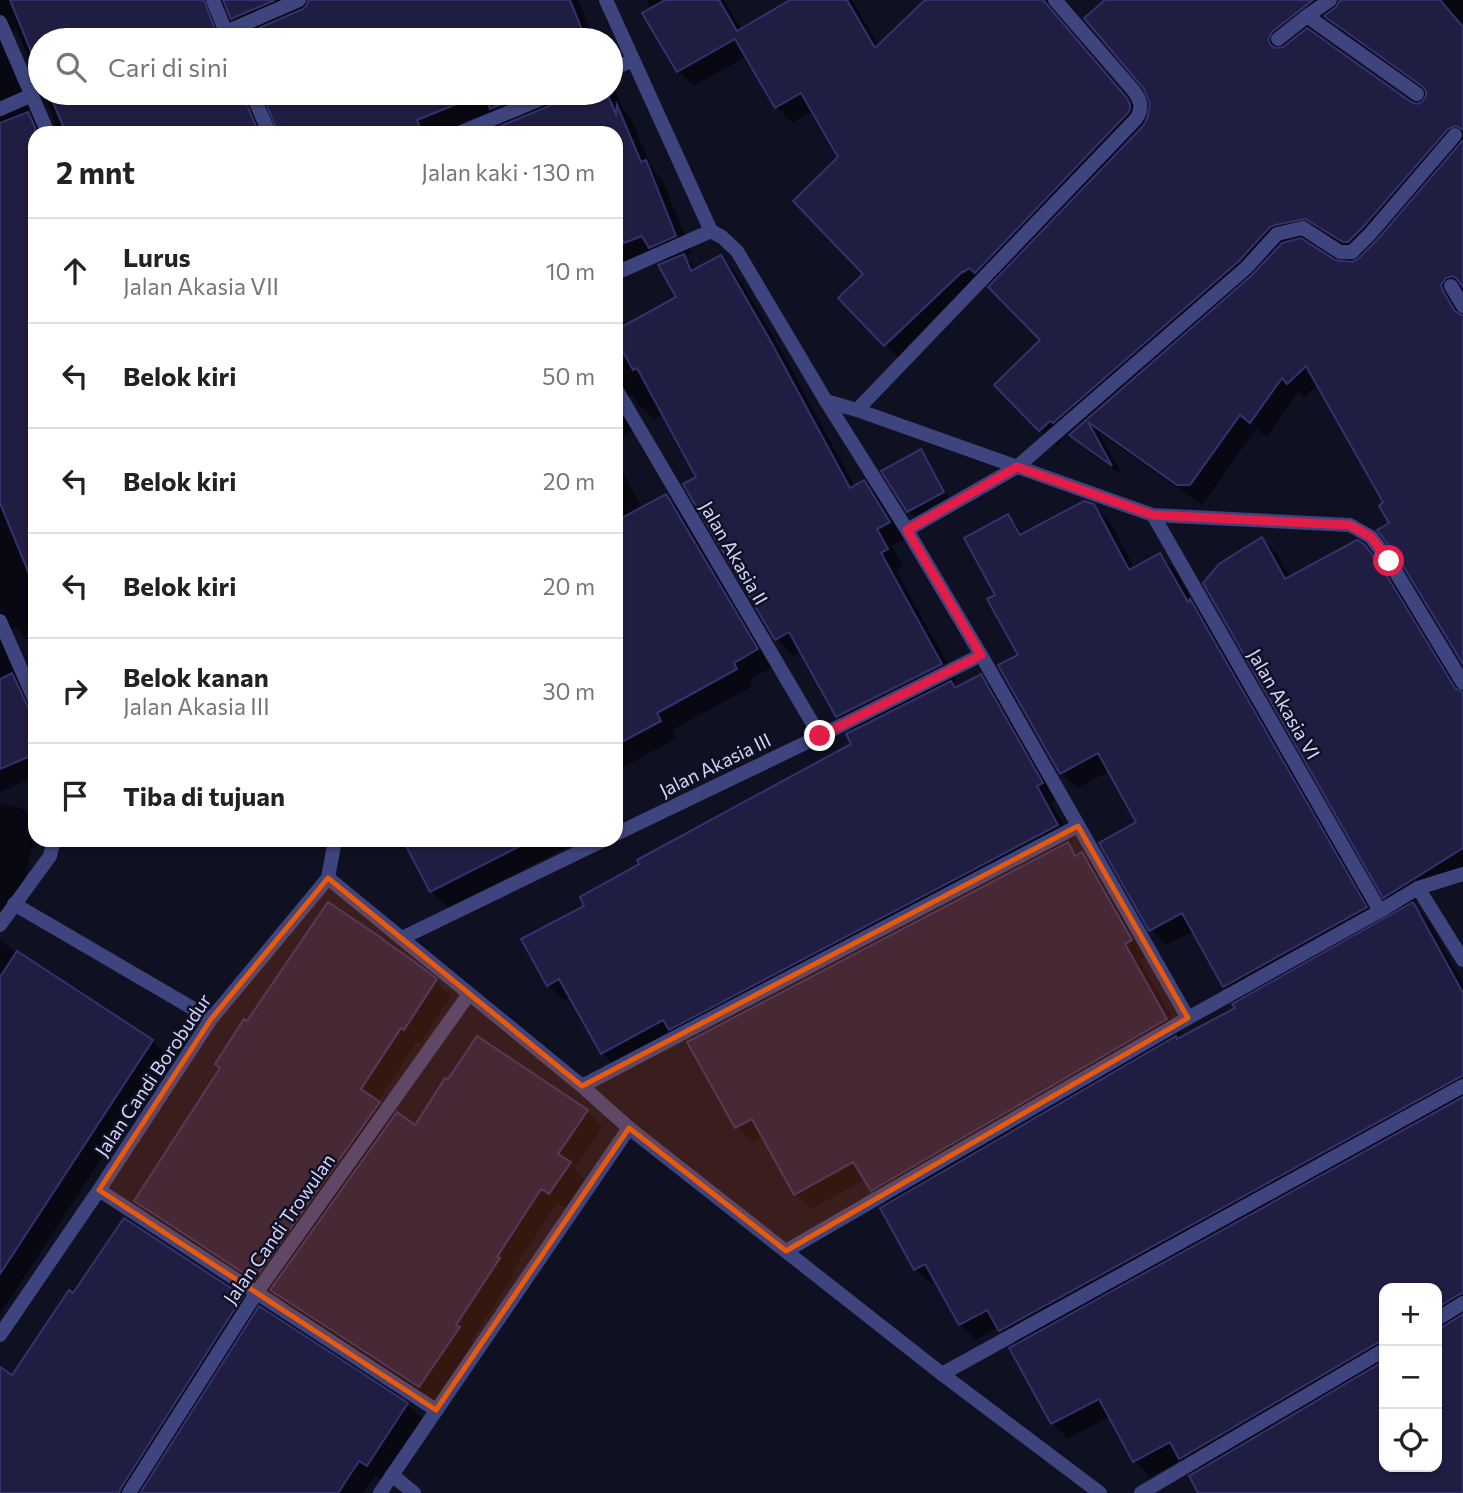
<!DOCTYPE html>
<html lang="id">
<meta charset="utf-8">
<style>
:root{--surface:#fff;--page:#f2f2f2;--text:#222;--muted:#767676;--line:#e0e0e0}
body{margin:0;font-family:Commissioner,sans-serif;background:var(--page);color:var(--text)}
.controls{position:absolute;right:21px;bottom:21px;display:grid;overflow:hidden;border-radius:14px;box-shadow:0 2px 5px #0004}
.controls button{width:63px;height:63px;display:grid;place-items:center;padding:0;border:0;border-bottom:2px solid var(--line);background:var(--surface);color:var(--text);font:35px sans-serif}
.stop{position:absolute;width:21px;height:21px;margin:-16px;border:5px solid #e11d48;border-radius:50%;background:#fff}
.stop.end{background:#e11d48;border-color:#fff;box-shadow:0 2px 7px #0008}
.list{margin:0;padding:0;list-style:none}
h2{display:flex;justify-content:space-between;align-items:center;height:91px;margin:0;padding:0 28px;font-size:30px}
h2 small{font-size:23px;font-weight:400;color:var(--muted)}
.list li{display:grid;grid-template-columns:46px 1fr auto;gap:21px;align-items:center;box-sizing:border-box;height:105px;padding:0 28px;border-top:2px solid var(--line)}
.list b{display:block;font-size:26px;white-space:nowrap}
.list p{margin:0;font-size:23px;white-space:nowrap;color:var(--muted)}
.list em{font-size:23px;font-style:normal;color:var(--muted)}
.icon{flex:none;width:38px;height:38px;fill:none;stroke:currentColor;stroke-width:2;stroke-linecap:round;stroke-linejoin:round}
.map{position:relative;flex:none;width:1463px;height:1493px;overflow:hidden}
.search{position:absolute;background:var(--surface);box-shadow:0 2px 5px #0004;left:28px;top:28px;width:595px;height:77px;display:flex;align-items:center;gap:18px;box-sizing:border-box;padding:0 24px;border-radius:38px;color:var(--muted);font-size:26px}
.panel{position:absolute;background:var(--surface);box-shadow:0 2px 5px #0004;left:28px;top:126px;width:595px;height:721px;border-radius:21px}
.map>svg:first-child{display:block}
</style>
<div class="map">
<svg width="1463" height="1493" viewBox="0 0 1463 1493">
<rect width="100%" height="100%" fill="#101023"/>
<g fill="#0007" fill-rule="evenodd">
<path d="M0,0H578L595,40H240V38L249,34L233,18L228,7L221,11L228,40H40V86L16,29L12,30L7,37L34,107L27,111L43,127L46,133H35V646L33,647L15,627L8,633L9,656L35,717V777L0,792Z"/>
<path d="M646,0H724L742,30L793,0H852L879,46L927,0H1044L1043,2L1062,21L1142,115L1146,123L1152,104L1108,0H1463V293L1456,304L1463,316V661L1391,524L1385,502L1318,384L1304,398L1298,392L1267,437L1256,429L1202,505L1099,433L1123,476L1087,450L1072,435L1069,438L1066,435L1056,446L997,385L1042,340L986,282L901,360L841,298L866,274L841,157L813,111L792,123L777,107L747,56L694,86L678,71L652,10ZM1327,17L1342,32L1428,93L1426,101L1417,105L1411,103L1309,31ZM1322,234L1362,258L1352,263L1335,262L1298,238Z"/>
<path d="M611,80L623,110L631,118L652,169L662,179L692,253L684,256L697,270L721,257L737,274L786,359L855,487L864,482L881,499L906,539L892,546L903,566L896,570L957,681L952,684L957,689L981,677L996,692L1057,799L1051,802L1073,842L1067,845L1079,856L1082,854L1098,870L1147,956L1140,960L1183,1038L1237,1009L1240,1002L1225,986L1194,931L1166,945L1151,929L1138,823L1110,771L1077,788L1061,773L998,595L1008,516L1025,535L1093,506L1110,522L1135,569L1160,555L1176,571L1196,608L1205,617L1381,923L1400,912L1385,897L1262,539L1278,555L1290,578L1363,546L1380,562L1396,584L1463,694V872L1413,904L1428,920L1463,983V1493H1200L1196,1474L1182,1460L1150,1477L1135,1461L1110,1416L1068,1439L1053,1423L1016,1346L999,1327L976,1340L960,1324L937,1281L931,1284L916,1269L888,1205L872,1190L866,1179L811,1209L796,1194L764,1136L752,1143L736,1127L690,1042L686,1044L678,1036L618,1069L602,1053L571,997L564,1000L548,985L586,907L854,745V732L838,716L802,651L793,656L776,639L699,478L664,414L654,419L637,403L633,396L629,397L624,401L634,430L616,440V355L624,351L616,335V332L678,298L667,263L659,255L616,272V133H279L267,100L260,105L267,133H59L43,93H611ZM860,1157L861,1160L798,1194V1190ZM1384,1288H1437V1467H1384Z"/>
<path d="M920,451L928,459L950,500L916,519L909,511L884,472Z"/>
<path d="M616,459L642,508L666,496L683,512L773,667L749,680L753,686L672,730L677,738L616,771Z"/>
<path d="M0,803L22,808L35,821V836L23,886L0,920Z"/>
<path d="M405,840H581L448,908L431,891Z"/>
<path d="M0,941L152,1041L168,1057L0,1314Z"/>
<path d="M436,981L451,997L420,1044L417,1042L378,1102L394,1118L415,1127L587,1111L603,1127L575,1168L585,1179L566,1209L557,1203L512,1273L514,1275L471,1341L474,1344L435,1402L288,1306L273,1291L270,1294L152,1217L136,1201Z"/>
<path d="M74,1295L242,1297L258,1312L260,1309L407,1405L423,1420L383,1480L375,1475L363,1493H0V1370L12,1377Z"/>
</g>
<g fill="#201d42" stroke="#35316d" stroke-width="2">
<path d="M10,0H204L219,40H40V73Z"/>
<path d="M223,0H275L231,19Z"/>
<path d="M308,0H570L586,40H238V37L303,9L307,5Z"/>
<path d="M665,0H719L737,31L790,0H847L875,48L925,0H1043L1126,97L1130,104V109L1128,113L975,273L969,268L964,272L963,271L884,346L838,298L863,274L793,201L838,157L801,93L775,108L735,39L677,72L642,13Z"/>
<path d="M1105,0H1313L1272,32L1268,40L1271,45L1275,48L1283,47L1307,28L1411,102L1417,104L1422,102L1426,96V91L1423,87L1324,16L1336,7L1340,0H1440L1463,27V130L1456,126L1448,129L1363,227L1348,242H1343L1305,219L1275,225L1270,227L1239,261L1053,423L1050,421L1039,431L994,385L1040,340L988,287L1143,126L1147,119L1150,104L1144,89L1084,18Z"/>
<path d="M49,93H242L259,133H66Z"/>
<path d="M262,93H531L490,109L484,93L417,120L422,133H278Z"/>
<path d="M564,93H607L616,114L617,105L641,162L646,160L676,236L649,248L642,236L624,243L616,224V133H500L498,127L559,102L563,98Z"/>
<path d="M28,112L35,127L34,586L0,503V123Z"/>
<path d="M1463,140V287L1456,278L1452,276L1446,278L1441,285L1443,291L1455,311L1463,316V664L1397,556L1377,530L1389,523L1379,506L1383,502L1306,366L1287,384L1282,378L1250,423L1240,415L1190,485H1177L1088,422L1112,466L1069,435L1252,275L1282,243L1301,238L1335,260L1352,262L1358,259L1377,240Z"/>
<path d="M684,254L691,271L721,255L770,340L850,488L864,480L890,522L877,529L888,549L881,553L942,664L836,717L789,632L775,640L683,484L696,477L637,368L633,370L616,339V330L676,297L658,265Z"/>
<path d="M921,449L944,492L907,512L881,471Z"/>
<path d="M666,494L758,649L734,663L737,669L657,713L661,721L616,745V521Z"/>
<path d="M1084,501L1094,504L1129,570L1160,553L1188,602L1190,599L1367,907L1223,987L1182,913L1149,931L1099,843L1136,822L1098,753L1060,774L998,665L1018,655L987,599L995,595L964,538L1008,514L1020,535Z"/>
<path d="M1262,537L1285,579L1357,540L1364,544L1381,566L1455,688L1463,693V848L1383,898L1203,583L1219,564Z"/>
<path d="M12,673L27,705L30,709L35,710V754L0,769V679Z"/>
<path d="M981,674L1043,783L1037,786L1058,825L669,1030L663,1020L601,1054L559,979L547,986L521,939L584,906L580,897L639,864L637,860L851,744L846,734L951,681L955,688Z"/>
<path d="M403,840H532L430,892Z"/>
<path d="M1068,842L1075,856L1082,852L1132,940L1125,944L1167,1019L871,1191L853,1162L794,1195L752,1119L735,1128L687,1042Z"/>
<path d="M328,902L383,939V940L411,959L437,979L404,1030L401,1028L361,1089L380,1102L254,1280L134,1201L220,1068L215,1064L244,1019L247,1021Z"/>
<path d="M1413,902L1463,993V1076L1458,1078L999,1331L987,1310L959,1325L925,1264L914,1270L880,1208L1176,1036L1177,1039L1235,1008L1232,1004Z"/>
<path d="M17,951L153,1040L0,1274V977Z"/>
<path d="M477,1036L588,1110L558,1154L571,1162L549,1194L541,1189L497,1257L500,1258L456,1325L460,1327L419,1387L270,1290L397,1112L415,1125L445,1078L448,1079Z"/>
<path d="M1463,1097V1293L1458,1295L1437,1308V1288H1384V1340L1379,1342L1179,1459L1170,1442L1133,1462L1099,1399L1051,1424L1009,1348Z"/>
<path d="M124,1218L243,1296L121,1488L119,1493H0V1367L12,1375L69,1290L73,1293Z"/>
<path d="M259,1306L408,1403L367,1466L359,1461L338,1493H140Z"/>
<path d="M1463,1314V1493H1198L1189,1476L1384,1361V1467H1437V1329L1442,1327Z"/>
</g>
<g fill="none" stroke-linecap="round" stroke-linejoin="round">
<g stroke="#3e447e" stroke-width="14">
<path d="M213,0L229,40"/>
<path d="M606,0L711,231L722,237L737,251L826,401L907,530L981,655L1188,1018"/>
<path d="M1307,16L1417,94"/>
<path d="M0,22L48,133"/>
<path d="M226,32L299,0"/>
<path d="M1278,39L1307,16L1330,0"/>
<path d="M611,70L633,60"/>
<path d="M252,93L269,133"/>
<path d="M0,109L32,95"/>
<path d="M459,133L555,93"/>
<path d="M616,273L711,231"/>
<path d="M1451,286L1463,306"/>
<path d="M616,389L820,736"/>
<path d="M826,401L857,410L1153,515L1350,525L1371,537L1389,561L1463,683"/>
<path d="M857,410L1136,119C1143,108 1141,101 1134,91L1055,0"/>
<path d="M1153,515L1380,911"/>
<path d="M907,530L1017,467L1246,268L1277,234L1303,228L1340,252H1352L1370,234L1455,135"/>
<path d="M0,621L35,701"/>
<path d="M616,834L820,736L981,655"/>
<path d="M328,878L582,1086L629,1128L942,1374L1100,1493"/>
<path d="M1418,888L1463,960"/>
<path d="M14,904L211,1019"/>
<path d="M0,925L50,856L54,840"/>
<path d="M402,938L604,840"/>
<path d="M582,1086L1078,826"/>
<path d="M99,1190L436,1410"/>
<path d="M786,1251L1188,1018L1380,911L1418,888L1463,874"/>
<path d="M1437,1319L1463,1303"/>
<path d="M0,1335L99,1190L211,1019L328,878L335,840"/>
<path d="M942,1374L1463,1086"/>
<path d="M392,1475L414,1493"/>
<path d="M129,1493L257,1292L469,994"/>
<path d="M380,1493L629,1128"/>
<path d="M1141,1493L1384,1350"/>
</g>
</g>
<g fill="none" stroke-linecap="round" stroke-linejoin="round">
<path stroke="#e11d48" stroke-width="9" d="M820,736L981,655L907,530L1017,467L1153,515L1350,525L1371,537L1389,561"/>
</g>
<path fill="#e8590c" fill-opacity="0.2" stroke="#e8590c" stroke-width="5" stroke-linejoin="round" d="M1078,826L1188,1018L786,1251L629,1128L436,1410L99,1190L211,1019L328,878L582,1086Z"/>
<g text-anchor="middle" stroke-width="5" stroke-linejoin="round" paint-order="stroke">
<g font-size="19" fill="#d5d5fc" stroke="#101023">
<text transform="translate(734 553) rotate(60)" y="7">Jalan Akasia II</text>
<text transform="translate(1284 704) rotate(60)" y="7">Jalan Akasia VI</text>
<text transform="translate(715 765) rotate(-26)" y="7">Jalan Akasia III</text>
<text transform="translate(153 1075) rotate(-56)" y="7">Jalan Candi Borobudur</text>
<text transform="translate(279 1229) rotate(-55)" y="7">Jalan Candi Trowulan</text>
</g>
</g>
</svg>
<div class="controls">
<button>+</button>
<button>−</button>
<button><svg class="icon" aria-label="locate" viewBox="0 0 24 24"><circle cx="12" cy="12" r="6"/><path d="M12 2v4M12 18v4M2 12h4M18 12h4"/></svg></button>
</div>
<div class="stop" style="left:1389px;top:561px"></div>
<div class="stop end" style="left:820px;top:736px"></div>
<div class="search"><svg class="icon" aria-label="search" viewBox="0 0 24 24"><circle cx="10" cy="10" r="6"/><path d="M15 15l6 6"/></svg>Cari di sini</div>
<section class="panel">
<h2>2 mnt<small>Jalan kaki · 130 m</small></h2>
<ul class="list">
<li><svg class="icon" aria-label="ahead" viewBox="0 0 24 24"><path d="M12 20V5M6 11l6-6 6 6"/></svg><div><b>Lurus</b><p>Jalan Akasia VII</p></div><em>10 m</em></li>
<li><svg class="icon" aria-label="left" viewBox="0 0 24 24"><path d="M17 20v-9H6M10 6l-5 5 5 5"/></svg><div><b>Belok kiri</b></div><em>50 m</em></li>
<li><svg class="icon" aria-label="left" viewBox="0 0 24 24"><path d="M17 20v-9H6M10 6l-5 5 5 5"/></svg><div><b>Belok kiri</b></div><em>20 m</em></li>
<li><svg class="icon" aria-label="left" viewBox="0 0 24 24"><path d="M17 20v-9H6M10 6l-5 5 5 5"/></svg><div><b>Belok kiri</b></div><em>20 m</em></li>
<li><svg class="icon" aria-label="right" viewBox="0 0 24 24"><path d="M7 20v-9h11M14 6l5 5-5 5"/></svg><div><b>Belok kanan</b><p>Jalan Akasia III</p></div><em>30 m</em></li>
<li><svg class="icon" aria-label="arrive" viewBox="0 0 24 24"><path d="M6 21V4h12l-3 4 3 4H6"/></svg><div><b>Tiba di tujuan</b></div></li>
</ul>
</section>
</div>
